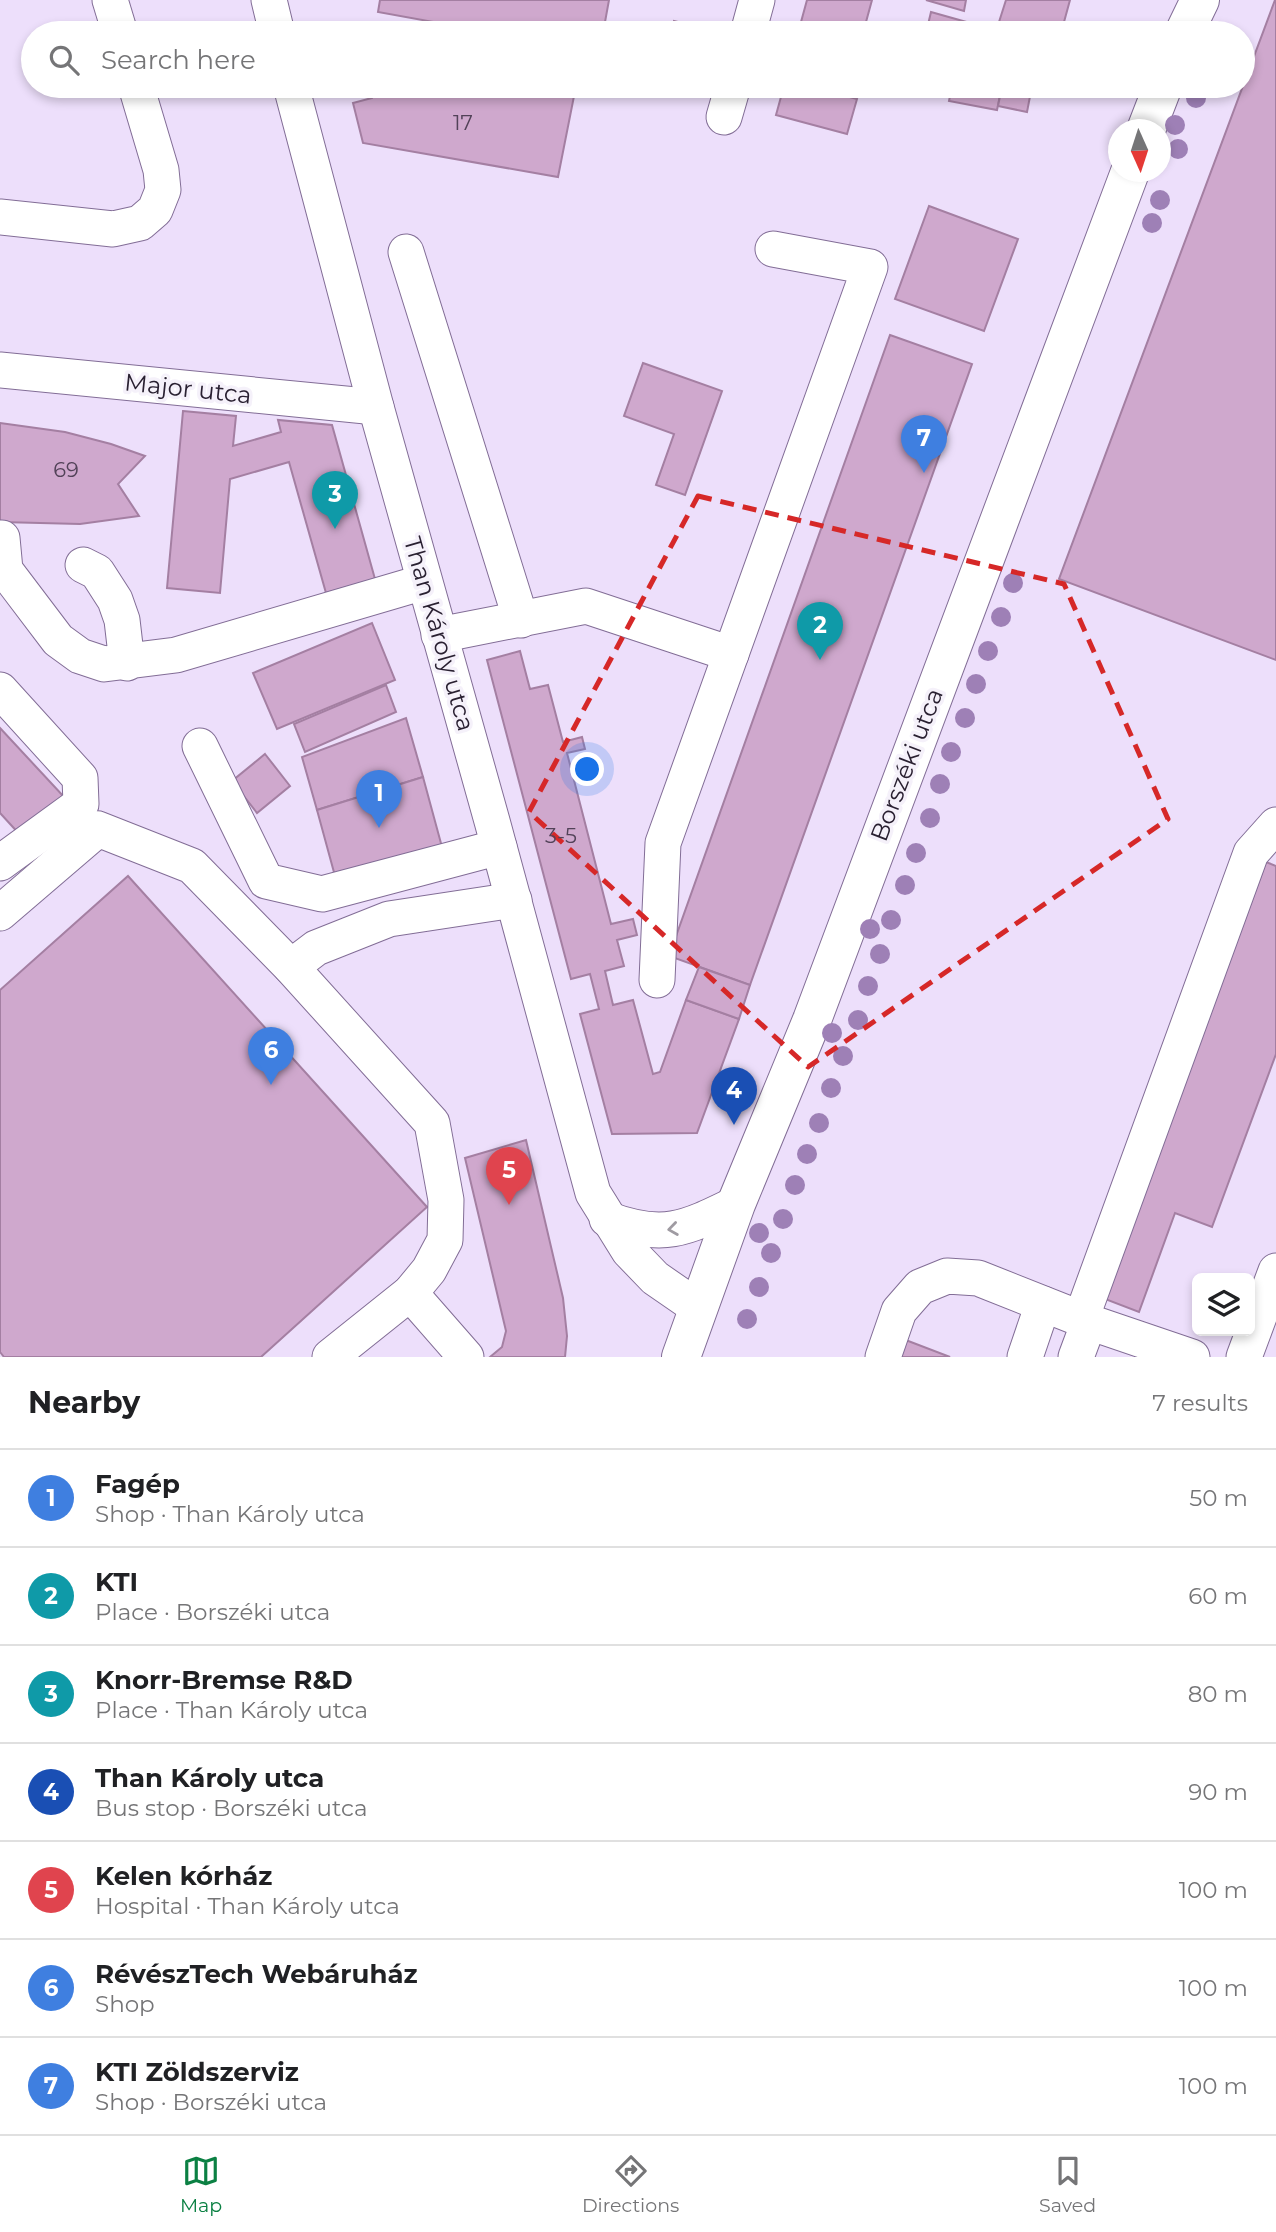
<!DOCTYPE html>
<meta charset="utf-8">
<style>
:root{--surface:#fff;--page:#f6f6f6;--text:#202124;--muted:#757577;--line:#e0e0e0;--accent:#0b8043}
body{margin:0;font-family:Montserrat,sans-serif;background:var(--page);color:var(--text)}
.controls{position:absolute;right:21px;bottom:21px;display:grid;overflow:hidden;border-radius:10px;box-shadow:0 4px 10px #0003}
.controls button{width:63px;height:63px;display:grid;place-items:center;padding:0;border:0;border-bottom:2px solid var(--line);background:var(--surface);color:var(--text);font:35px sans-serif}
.compass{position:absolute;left:1108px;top:119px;width:63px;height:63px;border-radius:50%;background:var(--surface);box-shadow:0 4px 10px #0003;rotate:177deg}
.you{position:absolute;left:588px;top:770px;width:24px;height:24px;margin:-18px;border:5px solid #fff;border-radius:50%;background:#1a73e8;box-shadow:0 0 0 10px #1a73e833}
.badge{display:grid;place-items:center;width:46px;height:46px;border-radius:50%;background:var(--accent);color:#fff;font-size:23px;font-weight:700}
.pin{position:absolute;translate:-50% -58px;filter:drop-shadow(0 2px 4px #0008)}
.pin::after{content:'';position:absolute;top:37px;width:24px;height:21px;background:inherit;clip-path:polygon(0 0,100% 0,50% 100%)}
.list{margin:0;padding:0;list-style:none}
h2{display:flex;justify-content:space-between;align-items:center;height:91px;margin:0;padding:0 28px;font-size:30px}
h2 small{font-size:23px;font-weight:400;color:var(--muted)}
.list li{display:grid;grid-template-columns:46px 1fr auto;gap:21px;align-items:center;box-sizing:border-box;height:98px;padding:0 28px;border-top:2px solid var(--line)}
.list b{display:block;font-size:26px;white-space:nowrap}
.list p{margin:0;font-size:23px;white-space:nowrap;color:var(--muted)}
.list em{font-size:23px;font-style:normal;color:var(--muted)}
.icon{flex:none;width:38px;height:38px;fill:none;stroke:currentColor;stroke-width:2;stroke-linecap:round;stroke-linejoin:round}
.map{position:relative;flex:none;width:1276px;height:1357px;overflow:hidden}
.search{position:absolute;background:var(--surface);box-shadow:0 4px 10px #0003;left:21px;right:21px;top:21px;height:77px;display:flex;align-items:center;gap:18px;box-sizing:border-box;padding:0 24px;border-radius:38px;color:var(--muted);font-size:26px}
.sheet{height:777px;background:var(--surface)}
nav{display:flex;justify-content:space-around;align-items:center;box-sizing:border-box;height:98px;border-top:2px solid var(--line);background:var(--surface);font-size:19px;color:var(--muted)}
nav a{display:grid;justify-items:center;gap:4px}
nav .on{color:var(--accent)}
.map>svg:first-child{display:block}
</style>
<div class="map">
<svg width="1276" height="1357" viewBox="0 0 1276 1357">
<rect width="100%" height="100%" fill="#eddffb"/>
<g fill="#cfa8cd" stroke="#a47fa2" stroke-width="2">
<path d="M380,0H609L603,33H494L378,12Z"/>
<path d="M807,0H872L863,33H798Z"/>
<path d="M926,0H966L964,11Z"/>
<path d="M1006,0H1070L1061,33H1039L999,22Z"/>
<path d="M1275,0H1276V660L1059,579Z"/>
<path d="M931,12L970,23L967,33H926Z"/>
<path d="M674,21L705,29L704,33H671Z"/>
<path d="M374,86H576L558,177L363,143L353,103L372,98Z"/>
<path d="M784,86H849L846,96L857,99L847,134L776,115Z"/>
<path d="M952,86H1002L997,110L949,101Z"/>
<path d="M1002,86H1032L1027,112L998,106Z"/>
<path d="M929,206L1018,239L984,331L895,299Z"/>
<path d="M890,335L972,364L750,985L669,956Z"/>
<path d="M643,363L722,391L685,495L656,485L674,434L624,416Z"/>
<path d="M183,411L236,416L233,446L281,432L278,420L332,425L375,579L326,593L289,462L230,479L220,593L167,588Z"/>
<path d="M0,423L65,432L111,444L145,456L118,484L139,516L80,524L0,522Z"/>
<path d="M372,623L395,680L277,729L253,673Z"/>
<path d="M520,651L530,689L548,685L563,742L582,737L585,749L567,753L611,924L633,919L637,935L617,940L624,966L605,971L613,1005L633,1000L653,1074L660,1072L686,1000L739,1019L697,1133L612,1134L580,1014L599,1009L590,974L571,979L487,660Z"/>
<path d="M386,685L396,712L305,752L294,724Z"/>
<path d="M406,718L423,777L317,810L302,757Z"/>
<path d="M0,728L65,798L22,837L0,813Z"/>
<path d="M265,754L290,786L257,813L232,781Z"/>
<path d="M423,777L442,847L335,876L317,810Z"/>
<path d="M1266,862L1276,866V1054L1212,1227L1175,1213L1139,1312L1105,1299Z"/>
<path d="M128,876L427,1207L261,1357H4L0,1352V990Z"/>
<path d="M699,967L750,985L739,1019L686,1000Z"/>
<path d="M526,1140L563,1298L567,1336L565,1357H490L502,1347L506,1331L465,1158Z"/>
<path d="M903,1339L950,1357H897Z"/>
</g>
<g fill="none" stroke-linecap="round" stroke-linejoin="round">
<g stroke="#826d96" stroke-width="37">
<g id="minor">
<path d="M110,0L120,33"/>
<path d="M269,0L277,33"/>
<path d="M748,33L757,0"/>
<path d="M291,86L376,407L492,821L593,1193L629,1251L655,1278L697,1307"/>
<path d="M724,117L733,86"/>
<path d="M0,217L113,229L140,223L155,210L163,190L161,170L136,86"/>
<path d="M406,252L521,620"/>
<path d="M0,370L376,407"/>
<path d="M2,538L5,570L58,640L80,656L104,664L176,655L424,582"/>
<path d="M83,565L97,572L115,600L122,620L127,663"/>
<path d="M439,635L586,606L731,654"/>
<path d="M0,690L80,778L81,804L0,863"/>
<path d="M200,746L266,881L322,894L499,847"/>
<path d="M0,913L98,829L192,866L291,967L432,1123L446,1200L445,1240L429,1270L410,1293L330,1357"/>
<path d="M291,967L316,948L389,919L514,900"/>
<path d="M657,980L663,843L870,267L773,249"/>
<path d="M607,1219C663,1240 685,1229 736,1204"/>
<path d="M410,1293L466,1357"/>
<path d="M1081,1319L1251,853L1276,825"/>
<path d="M883,1357L899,1311L920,1287L947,1276L978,1278L1089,1322L1192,1357"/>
<path d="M1025,1357L1043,1304"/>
<path d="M1076,1357L1089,1322"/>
<path d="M1244,1357L1276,1271"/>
</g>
</g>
<g stroke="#826d96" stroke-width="40">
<g id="major">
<path d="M1184,33L1200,0"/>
<path d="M1146,130L1163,86"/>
<path d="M681,1357L736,1204L812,1020L1130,172"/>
</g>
</g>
<use href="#minor" stroke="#fff" stroke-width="35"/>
<use href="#major" stroke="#fff" stroke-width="38"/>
</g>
<g fill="#9e80b6">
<circle cx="1196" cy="98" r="10"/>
<circle cx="1175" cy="125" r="10"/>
<circle cx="1178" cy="149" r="10"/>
<circle cx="1160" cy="200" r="10"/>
<circle cx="1152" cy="223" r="10"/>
<circle cx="1013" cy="583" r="10"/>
<circle cx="1001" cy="617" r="10"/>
<circle cx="988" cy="651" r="10"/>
<circle cx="976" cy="684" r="10"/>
<circle cx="965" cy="718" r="10"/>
<circle cx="951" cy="752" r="10"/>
<circle cx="940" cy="784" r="10"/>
<circle cx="930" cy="818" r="10"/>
<circle cx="916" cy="853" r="10"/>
<circle cx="905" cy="885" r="10"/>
<circle cx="891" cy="920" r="10"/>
<circle cx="870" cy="929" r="10"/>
<circle cx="880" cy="954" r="10"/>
<circle cx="868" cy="986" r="10"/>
<circle cx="858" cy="1020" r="10"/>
<circle cx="832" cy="1033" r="10"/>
<circle cx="843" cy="1056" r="10"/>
<circle cx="831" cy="1088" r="10"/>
<circle cx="819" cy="1123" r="10"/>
<circle cx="807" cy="1154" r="10"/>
<circle cx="795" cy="1185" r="10"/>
<circle cx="783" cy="1219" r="10"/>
<circle cx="759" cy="1233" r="10"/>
<circle cx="771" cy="1253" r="10"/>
<circle cx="759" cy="1287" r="10"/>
<circle cx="747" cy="1319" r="10"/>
</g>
<defs><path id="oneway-chevron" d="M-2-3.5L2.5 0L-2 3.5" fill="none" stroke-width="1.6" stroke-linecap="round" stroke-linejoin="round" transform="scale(1.75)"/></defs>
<use stroke="#9f9ba2" href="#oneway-chevron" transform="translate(673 1229) rotate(172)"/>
<path fill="none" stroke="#d62828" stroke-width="5" stroke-dasharray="14 9" stroke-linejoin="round" d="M698,496L1064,584L1168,819L808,1067L529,812Z"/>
<g text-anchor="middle" stroke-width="7" stroke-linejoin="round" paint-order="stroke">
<g font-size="21" fill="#524258">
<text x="463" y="130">17</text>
<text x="66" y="477">69</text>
<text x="561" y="843">3-5</text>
</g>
<g font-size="24" fill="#292031" stroke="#f5f1fa">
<text transform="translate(188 389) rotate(6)" y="8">Major utca</text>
<text transform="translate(439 634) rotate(74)" y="8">Than Károly utca</text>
<text transform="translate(907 765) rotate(-69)" y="8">Borszéki utca</text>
</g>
</g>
</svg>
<div class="controls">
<button><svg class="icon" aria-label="layers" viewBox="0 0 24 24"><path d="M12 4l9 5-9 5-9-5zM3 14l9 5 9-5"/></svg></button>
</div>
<svg class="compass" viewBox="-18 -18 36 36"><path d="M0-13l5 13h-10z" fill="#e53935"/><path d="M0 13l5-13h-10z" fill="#757577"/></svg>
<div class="you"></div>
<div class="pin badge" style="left:379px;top:828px;background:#3f7fe0">1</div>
<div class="pin badge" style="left:820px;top:660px;background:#0f9aa8">2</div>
<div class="pin badge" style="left:335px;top:529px;background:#0f9aa8">3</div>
<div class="pin badge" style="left:734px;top:1125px;background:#1a4fb4">4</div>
<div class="pin badge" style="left:509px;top:1205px;background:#e0444e">5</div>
<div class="pin badge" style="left:271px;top:1085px;background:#3f7fe0">6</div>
<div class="pin badge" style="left:924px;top:473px;background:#3f7fe0">7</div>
<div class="search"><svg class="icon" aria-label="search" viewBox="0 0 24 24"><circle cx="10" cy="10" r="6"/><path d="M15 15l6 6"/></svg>Search here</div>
</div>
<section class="sheet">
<h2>Nearby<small>7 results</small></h2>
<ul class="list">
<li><span class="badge" style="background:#3f7fe0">1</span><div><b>Fagép</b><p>Shop · Than Károly utca</p></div><em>50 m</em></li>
<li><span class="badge" style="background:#0f9aa8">2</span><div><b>KTI</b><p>Place · Borszéki utca</p></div><em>60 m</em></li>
<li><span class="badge" style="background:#0f9aa8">3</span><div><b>Knorr-Bremse R&amp;D</b><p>Place · Than Károly utca</p></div><em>80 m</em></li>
<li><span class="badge" style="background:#1a4fb4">4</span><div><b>Than Károly utca</b><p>Bus stop · Borszéki utca</p></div><em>90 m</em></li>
<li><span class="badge" style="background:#e0444e">5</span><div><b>Kelen kórház</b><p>Hospital · Than Károly utca</p></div><em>100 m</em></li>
<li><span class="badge" style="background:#3f7fe0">6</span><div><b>RévészTech Webáruház</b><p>Shop</p></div><em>100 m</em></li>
<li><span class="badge" style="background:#3f7fe0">7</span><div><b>KTI Zöldszerviz</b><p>Shop · Borszéki utca</p></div><em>100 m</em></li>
</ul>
</section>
<nav>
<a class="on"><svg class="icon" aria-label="map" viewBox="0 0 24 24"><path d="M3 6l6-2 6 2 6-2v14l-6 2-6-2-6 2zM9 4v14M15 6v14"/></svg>Map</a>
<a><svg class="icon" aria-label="directions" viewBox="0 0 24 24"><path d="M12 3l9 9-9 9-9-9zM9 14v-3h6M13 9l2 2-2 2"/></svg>Directions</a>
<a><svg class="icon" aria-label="saved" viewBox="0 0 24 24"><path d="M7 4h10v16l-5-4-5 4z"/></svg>Saved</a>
</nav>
